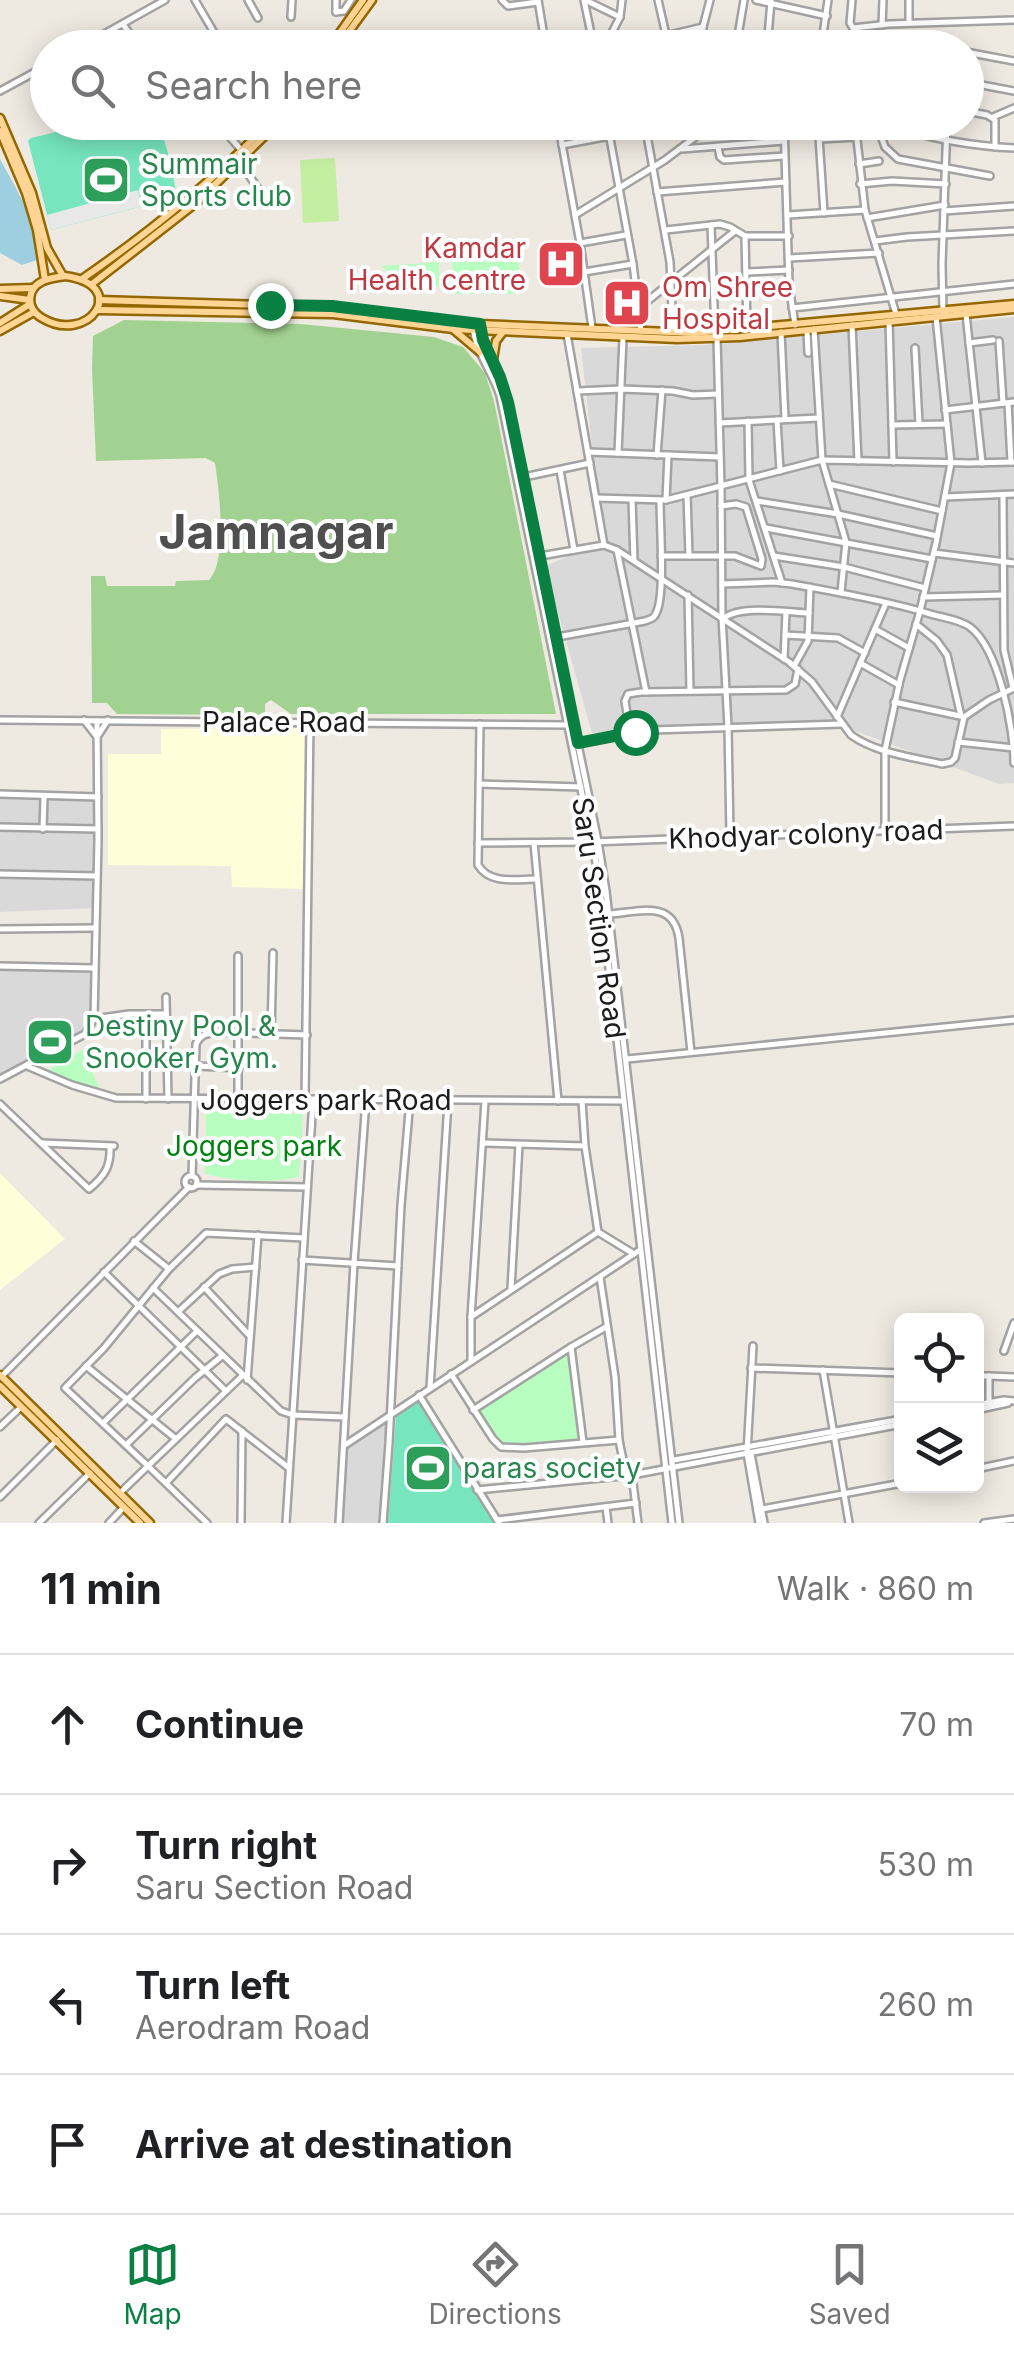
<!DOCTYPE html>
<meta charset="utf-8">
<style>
:root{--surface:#fff;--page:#f2f2f2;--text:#202124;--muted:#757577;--line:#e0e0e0;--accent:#0b8043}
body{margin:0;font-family:Inter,sans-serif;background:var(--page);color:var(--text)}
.controls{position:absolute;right:30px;bottom:30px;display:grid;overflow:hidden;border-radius:15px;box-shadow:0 5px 25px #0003}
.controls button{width:90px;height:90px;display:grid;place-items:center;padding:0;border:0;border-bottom:2px solid var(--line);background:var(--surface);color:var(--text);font:50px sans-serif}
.stop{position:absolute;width:30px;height:30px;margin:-22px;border:8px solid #0b8043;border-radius:50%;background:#fff}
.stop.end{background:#0b8043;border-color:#fff;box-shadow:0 2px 10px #0008}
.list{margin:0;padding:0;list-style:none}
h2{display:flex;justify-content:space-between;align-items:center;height:130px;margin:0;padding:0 40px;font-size:42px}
h2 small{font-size:32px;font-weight:400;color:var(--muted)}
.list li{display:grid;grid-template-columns:65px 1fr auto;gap:30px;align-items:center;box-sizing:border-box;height:140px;padding:0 40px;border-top:2px solid var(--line)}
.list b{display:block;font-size:38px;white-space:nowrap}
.list p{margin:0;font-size:32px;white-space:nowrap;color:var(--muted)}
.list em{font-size:32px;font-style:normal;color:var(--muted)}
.icon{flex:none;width:55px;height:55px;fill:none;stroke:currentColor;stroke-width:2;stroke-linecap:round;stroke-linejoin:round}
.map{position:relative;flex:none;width:1014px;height:1523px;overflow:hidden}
.search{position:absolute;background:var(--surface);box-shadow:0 5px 25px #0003;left:30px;right:30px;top:30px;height:110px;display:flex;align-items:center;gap:25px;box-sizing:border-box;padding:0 35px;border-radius:55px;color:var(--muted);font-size:38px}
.sheet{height:690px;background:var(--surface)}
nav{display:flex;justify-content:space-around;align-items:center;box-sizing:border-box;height:140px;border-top:2px solid var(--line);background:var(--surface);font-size:28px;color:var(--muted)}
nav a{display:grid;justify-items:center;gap:5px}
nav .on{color:var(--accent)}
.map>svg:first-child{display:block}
</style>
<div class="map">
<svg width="1014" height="1523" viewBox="0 0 1014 1523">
<rect width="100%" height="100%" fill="#efeae1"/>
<g fill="#dad9d9">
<path d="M1014,317V783L999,784L855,731L780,721L592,733L545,566L603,542L581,348L705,345Z"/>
<path d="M0,795L95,798L98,840L95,908L0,912Z"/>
<path d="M0,966L94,968V1019L85,1034L0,1079Z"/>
<path d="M390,1417L384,1523H342L346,1446Z"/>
</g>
<g fill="#feffd9">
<path d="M305,728V889L232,887L231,866L108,865V754H161V729Z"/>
<path d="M0,1173L65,1239L0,1290Z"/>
</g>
<path fill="#c4eea1" d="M335,158L339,221L303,223L300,160Z"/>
<path fill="#a2d291" d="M124,320L301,324L434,337L463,347L485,373L494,401L556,714H291L271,700L265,704V715L117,714L107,703H92L91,576H105L107,586H175L176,581L209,580C228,561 219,489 215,463L206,458L96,461L92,369L93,336Z"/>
<g fill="#b8fec0">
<path d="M518,258L522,294H455L452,259Z"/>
<path d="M439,262V287H400L382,266Z"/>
<path d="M85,1048L95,1079L104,1097L64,1082L47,1071Z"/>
<path d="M206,1111L303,1114L299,1177C269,1184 235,1181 205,1174Z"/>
<path d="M566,1356C584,1378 579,1412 580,1439L522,1445L503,1444L477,1410Z"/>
</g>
<g fill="#77e6bf">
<path d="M81,123H159L171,163L177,197L51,230L28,141L31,138L81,126Z"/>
<path d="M418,1401L422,1404L498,1523H388L396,1416Z"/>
</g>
<path fill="#e8e8e8" d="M138,190L142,206L51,230L47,215Z"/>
<path fill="#9dcfe1" d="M0,159C17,191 39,223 37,260L22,265L0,253Z"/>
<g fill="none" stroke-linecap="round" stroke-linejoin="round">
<g stroke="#a3a3a3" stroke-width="10">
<g id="minor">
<path d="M195,0L216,36L217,43L215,48"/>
<path d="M248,0L258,18"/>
<path d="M502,0L508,6L538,2"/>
<path d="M538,0L546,48"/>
<path d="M584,0L594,48"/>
<path d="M585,0L620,17"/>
<path d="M658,0L666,35L672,48"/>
<path d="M756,0L827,16"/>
<path d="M852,0L850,23L853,28L889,24L1014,20"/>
<path d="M336,12L344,11L351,0"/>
<path d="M336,12V0"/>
<path d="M291,17L292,0"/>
<path d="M909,23V0"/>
<path d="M123,24L139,48"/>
<path d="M882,25L883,0"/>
<path d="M822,41L869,47L894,48"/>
<path d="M79,48L165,0"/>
<path d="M604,48L620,17L622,0"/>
<path d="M614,48L703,27"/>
<path d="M702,48L703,27L710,0"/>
<path d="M709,48L721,45L736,46"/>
<path d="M736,48L744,0"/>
<path d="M767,48L771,1"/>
<path d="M821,48L828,0"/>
<path d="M966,52L1014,61"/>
<path d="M966,82L1014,91"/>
<path d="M0,91L48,65"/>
<path d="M966,111L987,115L995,120V147"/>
<path d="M993,117L1014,108"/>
<path d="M217,122L242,151"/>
<path d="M558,122L580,243L592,328"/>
<path d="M607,122L633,264L641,331"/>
<path d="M784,122L789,285L795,325"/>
<path d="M818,122L824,213"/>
<path d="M855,122L865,210L896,314"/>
<path d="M876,122L885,147L898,159L990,176"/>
<path d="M896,122C912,139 989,147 1014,148"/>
<path d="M646,130L670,262L673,332"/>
<path d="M820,139L857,137"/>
<path d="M562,145L684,122"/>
<path d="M718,147L720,157L724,160L784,156"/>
<path d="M682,149L784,141"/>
<path d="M240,162L269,205"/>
<path d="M859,164L879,161"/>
<path d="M860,184L892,181L946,184"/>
<path d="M657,192L786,182"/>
<path d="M944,211L1014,206"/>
<path d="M575,215L665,160L715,122"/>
<path d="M788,215L865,210"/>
<path d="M867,218L945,205"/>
<path d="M711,225L715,332"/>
<path d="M666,230L720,224L730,227L745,236H789"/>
<path d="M745,236L747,328"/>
<path d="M875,241L907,237L1014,231"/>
<path d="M580,243L626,235"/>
<path d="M789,258L879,253"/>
<path d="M584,272L633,264"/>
<path d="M747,272L789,270"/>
<path d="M640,307L735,231"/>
<path d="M792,308L1014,284"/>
<path d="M943,313L942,264L947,122"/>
<path d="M966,314L982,463"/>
<path d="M889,321L893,462"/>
<path d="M852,325L858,461"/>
<path d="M473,326C475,352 493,372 500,396L598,872L672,1523"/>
<path d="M480,327C486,353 501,376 507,402L598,841L606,891L679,1523"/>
<path d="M814,329L822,460L846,542L841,592"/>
<path d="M807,331L808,353"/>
<path d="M781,332L785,419"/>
<path d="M567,334L604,545"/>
<path d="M717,338L721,487L722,617L728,727L730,835"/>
<path d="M999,341L1003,403"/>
<path d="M969,343L993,340"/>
<path d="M915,348L919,424"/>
<path d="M577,391L621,389L673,391L693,395L718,394"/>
<path d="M1008,403L1011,462"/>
<path d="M945,410L1014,402"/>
<path d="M777,420L780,471"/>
<path d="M748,421L749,480L782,583"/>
<path d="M719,423L819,418"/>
<path d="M892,425L947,424"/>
<path d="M588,452L720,457"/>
<path d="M618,453L623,338"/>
<path d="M657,455L662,390"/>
<path d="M560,470L574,550"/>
<path d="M524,477L590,463"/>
<path d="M829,484L942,511"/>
<path d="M687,495L689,556"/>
<path d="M1003,495L1004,650L1013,688"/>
<path d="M945,497L1014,494"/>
<path d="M596,498L666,500L822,460L970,463L1014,462"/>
<path d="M632,500L634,560"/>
<path d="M666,500L668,455"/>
<path d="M757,501L838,514L937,536"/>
<path d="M766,528L932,559"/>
<path d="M617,550L646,692"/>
<path d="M934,553L1014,563"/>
<path d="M540,556L604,545L617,550L789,662L812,682L851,735C876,753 912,757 942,764L951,762L955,758L964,717L989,700L1014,688"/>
<path d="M661,556H735L761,566L762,559L746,507L736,504L721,506"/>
<path d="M774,556L844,567L925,588"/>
<path d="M722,584L774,582L792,584C840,593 888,601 934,615C946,618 960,620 970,627C999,649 1014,729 1014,763"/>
<path d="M688,595L690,691"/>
<path d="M923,597L1003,595"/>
<path d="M724,618C741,605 787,612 809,613"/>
<path d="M916,624L937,641L947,655L961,716"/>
<path d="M875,629L909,648"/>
<path d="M785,635L838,638L865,653"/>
<path d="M557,637L645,621C652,618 654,619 657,611C665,592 660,525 660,501"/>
<path d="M784,659L786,612"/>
<path d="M860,663L899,685"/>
<path d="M794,666L808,641L810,587"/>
<path d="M894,702L960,716"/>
<path d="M837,717L886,603"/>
<path d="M0,720L567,725"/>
<path d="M84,720L97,737L108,720"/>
<path d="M480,724L478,865C490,885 516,879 537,879"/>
<path d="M630,733L625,701L628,694L641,692L786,690L795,684L798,669"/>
<path d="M958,742L1014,748"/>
<path d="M578,743L652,730L842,724"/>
<path d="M479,784L581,787"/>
<path d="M0,794L98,797"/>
<path d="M0,827L98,829"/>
<path d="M43,829L44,797"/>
<path d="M885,831V750L900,680L920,611L936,543L951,463L936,317"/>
<path d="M478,843L592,842L1014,826"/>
<path d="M534,843L558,1101"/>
<path d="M0,874L97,876"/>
<path d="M610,914C639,912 673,899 679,938L691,1052"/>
<path d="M0,929L95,928"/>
<path d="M0,966L94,968"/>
<path d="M166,997L168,1099"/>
<path d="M94,1019L129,1014H166"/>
<path d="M271,1033L273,953"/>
<path d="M627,1059L1014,1020"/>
<path d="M27,1066L72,1085L116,1098L623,1101"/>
<path d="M197,1066L239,1068"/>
<path d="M0,1079L85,1034L94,1019L98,840L97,721"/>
<path d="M146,1099V1014"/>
<path d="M305,1100L310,722"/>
<path d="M238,1101V956"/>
<path d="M0,1104L89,1189C105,1176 111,1166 110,1146"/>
<path d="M42,1143L114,1146"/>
<path d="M483,1143L585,1146"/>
<path d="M192,1176L196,1044C201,1034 206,1034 216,1032L307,1035"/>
<circle cx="191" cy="1182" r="6"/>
<path d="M196,1185L307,1187"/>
<path d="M598,1232L634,1254"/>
<path d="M134,1241L169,1269"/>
<path d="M302,1260L398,1266"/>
<path d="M104,1272L226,1391"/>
<path d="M600,1277L615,1377L619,1440L626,1475"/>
<path d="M204,1287L249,1335"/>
<path d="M153,1288L281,1411L293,1415L345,1417"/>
<path d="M511,1289L519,1145"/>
<path d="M179,1311L219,1274L232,1269L256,1267"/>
<path d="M471,1317L598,1232L585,1146L582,1101"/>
<path d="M753,1346L747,1453L759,1523"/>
<path d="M571,1347L583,1442"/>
<path d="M1004,1351L1014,1323"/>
<path d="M471,1361V1317L485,1101"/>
<path d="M86,1366L176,1439"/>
<path d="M751,1368L902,1373"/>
<path d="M823,1370L849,1523"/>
<path d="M451,1374L493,1439L501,1447L524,1448L619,1440"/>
<path d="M976,1376H989V1403"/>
<path d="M989,1376L1014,1377"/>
<path d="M1,1377L189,1187"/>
<path d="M247,1380L258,1235"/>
<path d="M430,1388L448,1102"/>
<path d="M419,1395L499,1523"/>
<path d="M976,1405L1004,1400L1014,1401"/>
<path d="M473,1410L571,1347L606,1327"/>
<path d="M976,1410L1008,1403"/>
<path d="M103,1423L197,1331"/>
<path d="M0,1427L21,1407"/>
<path d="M126,1445L195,1378L222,1356"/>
<path d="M345,1445L640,1250"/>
<path d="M751,1454L764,1523"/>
<path d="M674,1460L902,1419"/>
<path d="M976,1469L1014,1461"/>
<path d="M632,1475L638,1523"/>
<path d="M166,1483L226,1419L289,1468"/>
<path d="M477,1490L632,1475L902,1424"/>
<path d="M120,1493L148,1466L65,1388L104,1348L169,1269L206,1233L304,1238"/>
<path d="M0,1497L57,1440"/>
<path d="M606,1507L608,1523"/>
<path d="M757,1510L902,1483"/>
<path d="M497,1520L636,1503"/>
<path d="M39,1523L90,1473"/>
<path d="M109,1523L124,1507"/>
<path d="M207,1523L148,1466L242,1376"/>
<path d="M241,1523L242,1431"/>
<path d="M286,1523L313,1100"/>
<path d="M339,1523L354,1263L366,1100"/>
<path d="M383,1523L389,1443L401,1205L410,1100"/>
<path d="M984,1523L1014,1519"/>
</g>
</g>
<g stroke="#946800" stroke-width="11">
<g id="major">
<path d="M329,48L363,0"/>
<path d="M337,48L372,0"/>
<path d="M0,118L32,193L47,248L63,276"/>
<path d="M0,131L26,193L37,230L45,280"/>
<path d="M65,276C132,285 88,346 42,318C26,309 26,289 43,281C50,278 58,277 65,276Z"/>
<path d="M82,279C150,232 212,182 270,122"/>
<path d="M92,284L196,203L279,122"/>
<path d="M0,289L33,288"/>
<path d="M0,296L30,300"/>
<path d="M99,300L332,307L480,324L694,333L1014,304"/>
<path d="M98,310L333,314L453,329L677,339L740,337L1014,309"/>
<path d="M0,323L30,304"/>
<path d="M454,330L480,352"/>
<path d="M0,331L34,312"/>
<path d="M493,360L496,341L503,332"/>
<path d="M0,1375L150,1523"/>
<path d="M0,1386L140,1523"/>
</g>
</g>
<use href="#minor" stroke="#fff" stroke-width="5"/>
<use href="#major" stroke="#ffd595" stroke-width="6"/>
</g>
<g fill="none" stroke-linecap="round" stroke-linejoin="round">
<path stroke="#0b8043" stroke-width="12" d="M270,305L332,306L480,324L483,340L500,377L508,402L578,743L635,732"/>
</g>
<defs>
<g id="stadium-square" transform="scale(2.5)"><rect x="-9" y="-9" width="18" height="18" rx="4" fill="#2e9e5b" stroke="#fff"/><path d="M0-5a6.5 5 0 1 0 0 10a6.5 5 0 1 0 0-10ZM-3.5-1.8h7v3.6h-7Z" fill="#fff"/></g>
<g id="hospital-square" transform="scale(2.5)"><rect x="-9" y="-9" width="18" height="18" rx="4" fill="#e0444e" stroke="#fff"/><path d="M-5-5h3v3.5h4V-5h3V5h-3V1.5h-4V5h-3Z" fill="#fff"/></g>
</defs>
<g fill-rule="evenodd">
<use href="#stadium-square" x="106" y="180"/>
<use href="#hospital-square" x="561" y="264"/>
<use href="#hospital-square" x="627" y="303"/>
<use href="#stadium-square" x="50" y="1042"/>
<use href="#stadium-square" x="428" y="1468"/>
</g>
<g text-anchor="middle" stroke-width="8" stroke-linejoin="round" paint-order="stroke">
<g font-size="28" fill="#27864d" stroke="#fff" text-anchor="start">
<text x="141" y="174">Summair<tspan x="141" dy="32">Sports club</tspan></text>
<text x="85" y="1036">Destiny Pool &amp;<tspan x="85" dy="32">Snooker, Gym.</tspan></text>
<text x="463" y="1478">paras society</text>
</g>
<g font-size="28" fill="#be3a42" stroke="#fff" text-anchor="end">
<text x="526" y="258">Kamdar<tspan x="526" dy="32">Health centre</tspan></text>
<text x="662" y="297" text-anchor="start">Om Shree<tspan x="662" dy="32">Hospital</tspan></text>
</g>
<g font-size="28" fill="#1c1c1c" stroke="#fff">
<text x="284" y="732">Palace Road</text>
<text transform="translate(806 834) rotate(-2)" y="10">Khodyar colony road</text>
<text transform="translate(599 918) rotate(82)" y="10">Saru Section Road</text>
<text x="326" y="1110">Joggers park Road</text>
</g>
<g font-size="28" fill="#028311" stroke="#fff">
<text x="254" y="1156">Joggers park</text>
</g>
<g font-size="48" font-weight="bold" fill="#4f4f4f" stroke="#fff">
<text x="276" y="549">Jamnagar</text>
</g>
</g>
</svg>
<div class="controls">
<button><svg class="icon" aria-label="locate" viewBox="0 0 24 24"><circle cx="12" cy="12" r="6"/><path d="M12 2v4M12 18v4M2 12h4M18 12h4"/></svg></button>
<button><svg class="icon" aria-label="layers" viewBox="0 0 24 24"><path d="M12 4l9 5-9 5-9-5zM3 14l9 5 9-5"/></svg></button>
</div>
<div class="stop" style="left:635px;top:732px"></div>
<div class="stop end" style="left:270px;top:305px"></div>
<div class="search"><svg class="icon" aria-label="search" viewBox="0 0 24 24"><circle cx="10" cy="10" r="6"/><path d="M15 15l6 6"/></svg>Search here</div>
</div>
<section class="sheet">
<h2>11 min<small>Walk · 860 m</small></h2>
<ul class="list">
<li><svg class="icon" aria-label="ahead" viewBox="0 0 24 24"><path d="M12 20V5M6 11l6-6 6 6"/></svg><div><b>Continue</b></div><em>70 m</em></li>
<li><svg class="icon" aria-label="right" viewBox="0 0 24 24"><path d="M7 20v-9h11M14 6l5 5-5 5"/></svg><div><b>Turn right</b><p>Saru Section Road</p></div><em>530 m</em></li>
<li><svg class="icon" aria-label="left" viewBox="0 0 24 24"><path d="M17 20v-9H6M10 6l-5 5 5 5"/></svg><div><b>Turn left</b><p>Aerodram Road</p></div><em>260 m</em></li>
<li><svg class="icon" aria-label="arrive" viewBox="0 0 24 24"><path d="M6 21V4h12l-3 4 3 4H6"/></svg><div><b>Arrive at destination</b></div></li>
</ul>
</section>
<nav>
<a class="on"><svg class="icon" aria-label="map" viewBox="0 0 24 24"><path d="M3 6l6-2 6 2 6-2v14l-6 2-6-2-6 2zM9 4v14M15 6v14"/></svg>Map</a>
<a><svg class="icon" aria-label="directions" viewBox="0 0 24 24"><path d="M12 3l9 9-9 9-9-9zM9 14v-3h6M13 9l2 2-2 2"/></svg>Directions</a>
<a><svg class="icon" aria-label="saved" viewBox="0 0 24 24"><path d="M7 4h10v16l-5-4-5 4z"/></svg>Saved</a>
</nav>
